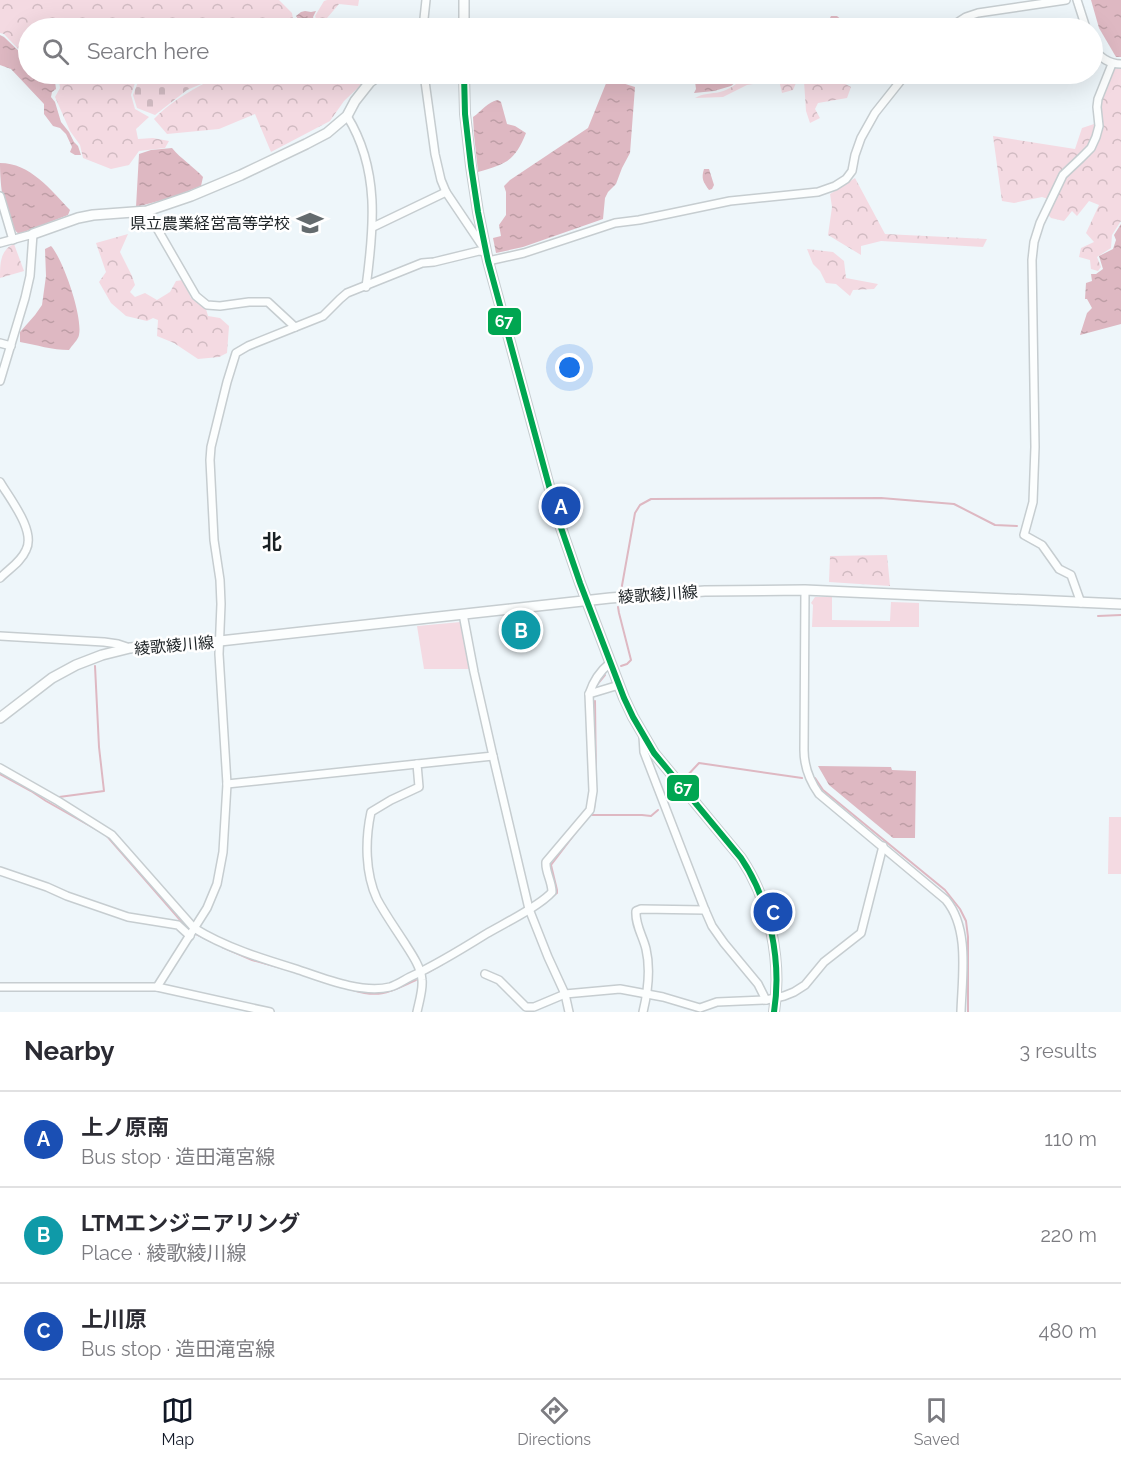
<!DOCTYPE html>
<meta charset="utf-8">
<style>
:root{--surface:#fff;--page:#f2f2f3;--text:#2b2b33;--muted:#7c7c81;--line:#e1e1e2;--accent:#111827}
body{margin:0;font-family:Raleway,"Noto Sans JP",sans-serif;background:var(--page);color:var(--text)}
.you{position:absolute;left:570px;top:368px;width:21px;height:21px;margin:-15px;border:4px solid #fff;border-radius:50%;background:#1a73e8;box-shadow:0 0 0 9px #1a73e833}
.badge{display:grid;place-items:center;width:39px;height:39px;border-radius:50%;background:var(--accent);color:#fff;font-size:20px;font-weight:700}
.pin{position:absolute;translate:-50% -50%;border:3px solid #fff;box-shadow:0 2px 6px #0006}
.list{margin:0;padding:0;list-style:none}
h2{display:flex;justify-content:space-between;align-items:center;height:78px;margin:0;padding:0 24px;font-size:26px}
h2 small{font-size:20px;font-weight:400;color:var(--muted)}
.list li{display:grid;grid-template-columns:39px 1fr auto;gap:18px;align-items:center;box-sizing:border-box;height:96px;padding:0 24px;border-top:2px solid var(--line)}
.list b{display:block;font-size:22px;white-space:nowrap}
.list p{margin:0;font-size:20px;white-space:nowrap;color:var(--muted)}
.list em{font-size:20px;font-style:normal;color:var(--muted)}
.icon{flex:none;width:33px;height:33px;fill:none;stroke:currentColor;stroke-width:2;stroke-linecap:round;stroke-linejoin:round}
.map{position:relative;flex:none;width:1121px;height:1012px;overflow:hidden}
.search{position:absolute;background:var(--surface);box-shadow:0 6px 24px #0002;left:18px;right:18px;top:18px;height:66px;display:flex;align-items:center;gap:15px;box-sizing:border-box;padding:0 21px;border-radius:33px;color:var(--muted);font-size:22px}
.sheet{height:366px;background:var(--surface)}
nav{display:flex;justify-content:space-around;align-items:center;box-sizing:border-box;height:84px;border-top:2px solid var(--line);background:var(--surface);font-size:16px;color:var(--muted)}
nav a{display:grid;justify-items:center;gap:3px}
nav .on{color:var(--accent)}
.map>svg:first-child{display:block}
</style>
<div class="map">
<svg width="1121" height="1012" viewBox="0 0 1121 1012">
<defs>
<pattern id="forest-crowns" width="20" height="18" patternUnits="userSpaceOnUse" patternTransform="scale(1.5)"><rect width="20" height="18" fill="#f4dae2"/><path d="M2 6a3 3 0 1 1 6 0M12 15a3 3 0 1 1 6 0" fill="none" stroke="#d1bbc2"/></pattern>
<pattern id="cemetery-stones" width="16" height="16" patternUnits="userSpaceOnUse" patternTransform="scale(1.5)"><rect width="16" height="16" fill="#f4dae2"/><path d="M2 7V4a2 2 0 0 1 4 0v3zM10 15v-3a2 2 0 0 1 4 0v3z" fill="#d1bbc2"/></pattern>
<pattern id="water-ripples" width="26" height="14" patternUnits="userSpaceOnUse" patternTransform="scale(1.5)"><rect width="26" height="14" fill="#deb8c2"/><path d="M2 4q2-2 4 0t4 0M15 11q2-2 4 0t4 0" fill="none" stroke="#be9ea6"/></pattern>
</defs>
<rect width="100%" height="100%" fill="#eef6fa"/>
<g fill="#f4dae2">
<path d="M815,597H832V620L890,621L891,602L919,603V627H812L813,605L811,603Z"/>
<path d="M461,622L470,669H424L417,626Z"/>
<path d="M1109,817H1121V874H1108Z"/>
</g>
<g fill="url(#forest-crowns)">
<path d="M0,0H279L292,13L293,19L300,28H28V56H25L4,34L0,33Z"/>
<path d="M327,0H359L358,6L339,4L327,18L330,28H319L315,16L324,1Z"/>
<path d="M1121,67V221L1112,235L1111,248L1097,257L1101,267L1098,271L1091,269L1090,260L1079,257L1081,248L1094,242L1086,233L1099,205L1089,201L1077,216L1072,211L1064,221L1051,218L1044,210L1048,199L1042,197L1014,203L1002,201L993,136L1075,149L1082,128L1100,122V99L1112,70Z"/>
<path d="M58,74H138L131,95L135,109L149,117L136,129L138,139L153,138L169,141L165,148L139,151L129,165L111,169L83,158L80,145L70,131L55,97L60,88Z"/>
<path d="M200,74H362L363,83L344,101L330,121L271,152L255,114L219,129L167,134L154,119C169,103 188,92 207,82Z"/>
<path d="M759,74H843L840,81L851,87L847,98L818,103L815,109L820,118L810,123L806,111L804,81L796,83L793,90L782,93L779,80L747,85L723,97L695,98C703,93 711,94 720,92C729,90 736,84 743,79L750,80Z"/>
<path d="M855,178L885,234L987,239L983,247L881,241L861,246V255L828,235L832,207L830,194Z"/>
<path d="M128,234L120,252L132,276L135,285L130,292L135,297L145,293L157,300L170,292L176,281L183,280L191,298L206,309L208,316L220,318L229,326L227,353L219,357L198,359L174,343L157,336L158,320L153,318L147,321L126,316L111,303L99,282L106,272L96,243Z"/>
<path d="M14,244L24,271L0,278C0,264 0,250 14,244Z"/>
<path d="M807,249L833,252L844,261L846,278L878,284L874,289L853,290L850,296L836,284L826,283L820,271L813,264Z"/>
<path d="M887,555L890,586L829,582L830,556Z"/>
</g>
<path fill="url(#cemetery-stones)" d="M141,74H198L206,82L187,90L155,115L137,108L133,95Z"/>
<g fill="url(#water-ripples)">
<path d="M1091,0H1121V57H1116L1099,28Z"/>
<path d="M305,11L311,12L316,11L313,17L317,28H304L296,16L301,12Z"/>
<path d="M831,16H837L844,22L847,28H834L830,18Z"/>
<path d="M0,35L4,37L26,58H28V74H54L56,89L52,92L51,97L55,102L61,122L69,132L74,142L78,146L81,155H75L70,152L72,147L66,134L60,128L53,126L44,114V104L11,69L0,65Z"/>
<path d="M694,74H757L749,79H740L731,86L714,91L694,93L696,89Z"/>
<path d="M609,76L619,77V82L635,87L630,153L622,168L616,184L608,192L605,198L603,219L523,247L496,253L493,238L501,236L499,225L506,215V192L504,186L510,180L588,128Z"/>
<path d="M498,100L501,102L507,124L515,126L526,133C515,161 506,164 478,172L474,135L473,117C482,111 487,102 498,100Z"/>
<path d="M172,148C181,159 193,166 203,177L201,186L170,198L136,207L139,154L151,150Z"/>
<path d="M0,163C30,163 51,190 70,210L68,215L19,234C3,222 0,183 0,163Z"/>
<path d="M704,169H709L714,185L712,189L709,190C703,182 701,178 704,169Z"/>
<path d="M1121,224V324L1080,335L1087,313L1092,308L1087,299H1085L1086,283L1092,281L1091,274H1096L1103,269L1099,256L1113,249L1116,240L1114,235Z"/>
<path d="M51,246C63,259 83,317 79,335C78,340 72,345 69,350C52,350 37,345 20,342V332L35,315L42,305L46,276L45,249Z"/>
<path d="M818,766L891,767L892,770L916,771L915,838H893L829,785Z"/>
</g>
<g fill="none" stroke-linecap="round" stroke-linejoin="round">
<g stroke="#deb8c2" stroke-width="2">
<path d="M621,591L635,513L640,505L651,499L881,498L954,504L995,525L1017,526"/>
<path d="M618,607L619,613L631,660L627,664L621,666"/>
<path d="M1098,616L1121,615"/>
<path d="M595,687L605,675"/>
<path d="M595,701L596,785"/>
<path d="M0,774L31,791L46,801L106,835L188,929"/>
<path d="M685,778L699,763L802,778"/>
<path d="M815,778L823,790L945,890L960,909L966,921L968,937V1012"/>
<path d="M59,797L104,791L99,747L95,666"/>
<path d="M666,802L675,789"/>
<path d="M590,815H642L651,816L658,810"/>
<path d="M589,817L594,809L596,791"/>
<path d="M550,898L557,893V890L551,865L580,827"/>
<path d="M196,934L212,942"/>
<path d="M222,947L252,960L302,974"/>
<path d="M427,973L443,964"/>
<path d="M353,990C381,999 391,991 416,980"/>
</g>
<g stroke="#c6cdd0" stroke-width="10">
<g id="street">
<path d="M1077,0L1086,28"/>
<path d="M423,28L426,0"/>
<path d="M949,28L966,17L978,13L1066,0"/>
<path d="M1092,46C1099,57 1108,64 1121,64"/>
<path d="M424,74L435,154L441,180L446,192L483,247"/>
<path d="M347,116C380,169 374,228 366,287"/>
<path d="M0,196L13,240"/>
<path d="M147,211L196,296L207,305L220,306L249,302H268L295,327"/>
<path d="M373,227L446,192"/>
<path d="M0,243L33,234L30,276L25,298L0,381"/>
<path d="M488,261L524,253L615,223L639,220L730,201L818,192L835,186L846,179L852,171L855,155L861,138L875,113L906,74"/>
<path d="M0,343L11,346"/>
<path d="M0,482C10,499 36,531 26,550C21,562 9,569 0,578"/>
<path d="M805,590L804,750C804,767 809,780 819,794L946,900C970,929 962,977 961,1012"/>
<path d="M1081,603L1071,575L1059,569L1042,545L1024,535L1033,502L1035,447L1032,260L1034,242L1040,223L1063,175L1081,158L1091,148L1096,137L1099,126L1097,107L1098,99L1112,64"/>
<path d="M0,636L104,642L118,644L130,648"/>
<path d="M589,694L619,685"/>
<path d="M643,736L644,752L705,910L712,926L724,943L758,984L766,1000L784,996L794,992L805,985L824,962L861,933L883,846"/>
<path d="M493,756L529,909L548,957L565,994L569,1012"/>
<path d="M0,768L58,801L112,835L194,928C224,947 263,959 296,969C323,978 361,994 390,987C397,985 404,980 410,977C436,965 462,949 486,934C503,924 540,906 552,892C552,881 545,872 546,862L590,810L593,791L589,694C593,682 600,671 610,663"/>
<path d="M227,784L417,764"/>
<path d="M0,871L47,887L67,896L128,917L178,925L190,936"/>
<path d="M485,974L499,980L526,1007H534L565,994L620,989L663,997L700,1008L717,1002L766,1000"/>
<path d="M0,987H157L270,1012"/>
<path d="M157,987L207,908L217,884L223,852L227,784L219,654L221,604L220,580L214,540L210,460L211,447L227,382L236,353L248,346L323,316L340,299L347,293L422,263L434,262L479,251L486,252"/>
<path d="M417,1012C419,1002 423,990 422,980C421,967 411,953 404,942C395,928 385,914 377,899C365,873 365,840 371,812L391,800L419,787L417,764L493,756L474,672L463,614"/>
<path d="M643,1012C648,991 651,970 646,949C643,936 635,925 636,911L641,909L705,910"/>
</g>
</g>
<g stroke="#c6cdd0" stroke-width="12">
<g id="secondary">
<path d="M464,0V28"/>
<path d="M464,74L465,114L471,166L478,212L488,261L558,519L580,583L624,698L633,717L654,753L741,858C770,901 782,961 774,1012"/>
<path d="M33,234L78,218L93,215L147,211L191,196L241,175L306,144L327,133L347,116L355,101L370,82L381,74"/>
<path d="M0,718L52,678L76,665L102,655L130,648L220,641L610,598L705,591L805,590L1121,604"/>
</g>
</g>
<use href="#street" stroke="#fcfefe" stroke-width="7"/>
<use href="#secondary" stroke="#fcfefe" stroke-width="9"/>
<g stroke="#fff" stroke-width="10">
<path id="bus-1" d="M464,74L465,114L471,166L478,212L488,261L558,519L580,583L624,698L633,717L654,753L741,858C770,901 782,961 774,1012"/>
</g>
<use href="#bus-1" stroke="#00a651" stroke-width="6"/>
</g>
<defs>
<g id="school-bare" transform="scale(2.07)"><path d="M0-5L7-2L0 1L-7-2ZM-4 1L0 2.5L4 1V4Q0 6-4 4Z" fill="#646b6e" stroke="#fff" stroke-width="2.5" paint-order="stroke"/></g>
</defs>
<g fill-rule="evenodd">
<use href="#school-bare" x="310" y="223"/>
</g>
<g text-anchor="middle" stroke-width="5" stroke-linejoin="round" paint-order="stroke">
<g font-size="16" fill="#1a2023" stroke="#fff" text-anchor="end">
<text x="290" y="229">県立農業経営高等学校</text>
</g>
<g font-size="16" fill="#1a2023" stroke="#fff">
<text transform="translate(658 594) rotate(-4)" y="6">綾歌綾川線</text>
<text transform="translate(174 645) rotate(-5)" y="6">綾歌綾川線</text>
</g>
<g font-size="20" font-weight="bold" fill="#1a2023" stroke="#fff">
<text x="272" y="549">北</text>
</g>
</g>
<g stroke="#fff" stroke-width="2">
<rect x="487" y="307" width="35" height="29" rx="6" fill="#00a651"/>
<rect x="666" y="774" width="34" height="28" rx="6" fill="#00a651"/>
</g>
<g font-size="16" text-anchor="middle" font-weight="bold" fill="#fff">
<text x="504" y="327">67</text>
<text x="683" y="794">67</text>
</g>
</svg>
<div class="you"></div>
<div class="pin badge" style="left:561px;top:506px;background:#1a4fb4">A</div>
<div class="pin badge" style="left:521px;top:630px;background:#0f9aa8">B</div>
<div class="pin badge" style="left:773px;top:912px;background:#1a4fb4">C</div>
<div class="search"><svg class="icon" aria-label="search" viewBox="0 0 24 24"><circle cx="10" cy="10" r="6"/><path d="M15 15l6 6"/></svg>Search here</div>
</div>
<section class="sheet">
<h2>Nearby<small>3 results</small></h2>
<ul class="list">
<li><span class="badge" style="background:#1a4fb4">A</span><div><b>上ノ原南</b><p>Bus stop · 造田滝宮線</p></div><em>110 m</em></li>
<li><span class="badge" style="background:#0f9aa8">B</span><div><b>LTMエンジニアリング</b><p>Place · 綾歌綾川線</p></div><em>220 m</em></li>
<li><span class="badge" style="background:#1a4fb4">C</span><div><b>上川原</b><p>Bus stop · 造田滝宮線</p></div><em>480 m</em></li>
</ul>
</section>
<nav>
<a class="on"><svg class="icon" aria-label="map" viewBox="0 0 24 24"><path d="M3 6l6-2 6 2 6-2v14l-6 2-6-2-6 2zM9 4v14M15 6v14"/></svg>Map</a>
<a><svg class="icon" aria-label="directions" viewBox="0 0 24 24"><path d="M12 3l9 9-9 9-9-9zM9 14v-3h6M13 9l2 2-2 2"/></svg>Directions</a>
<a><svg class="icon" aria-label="saved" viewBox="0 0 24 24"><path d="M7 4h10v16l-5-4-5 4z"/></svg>Saved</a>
</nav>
